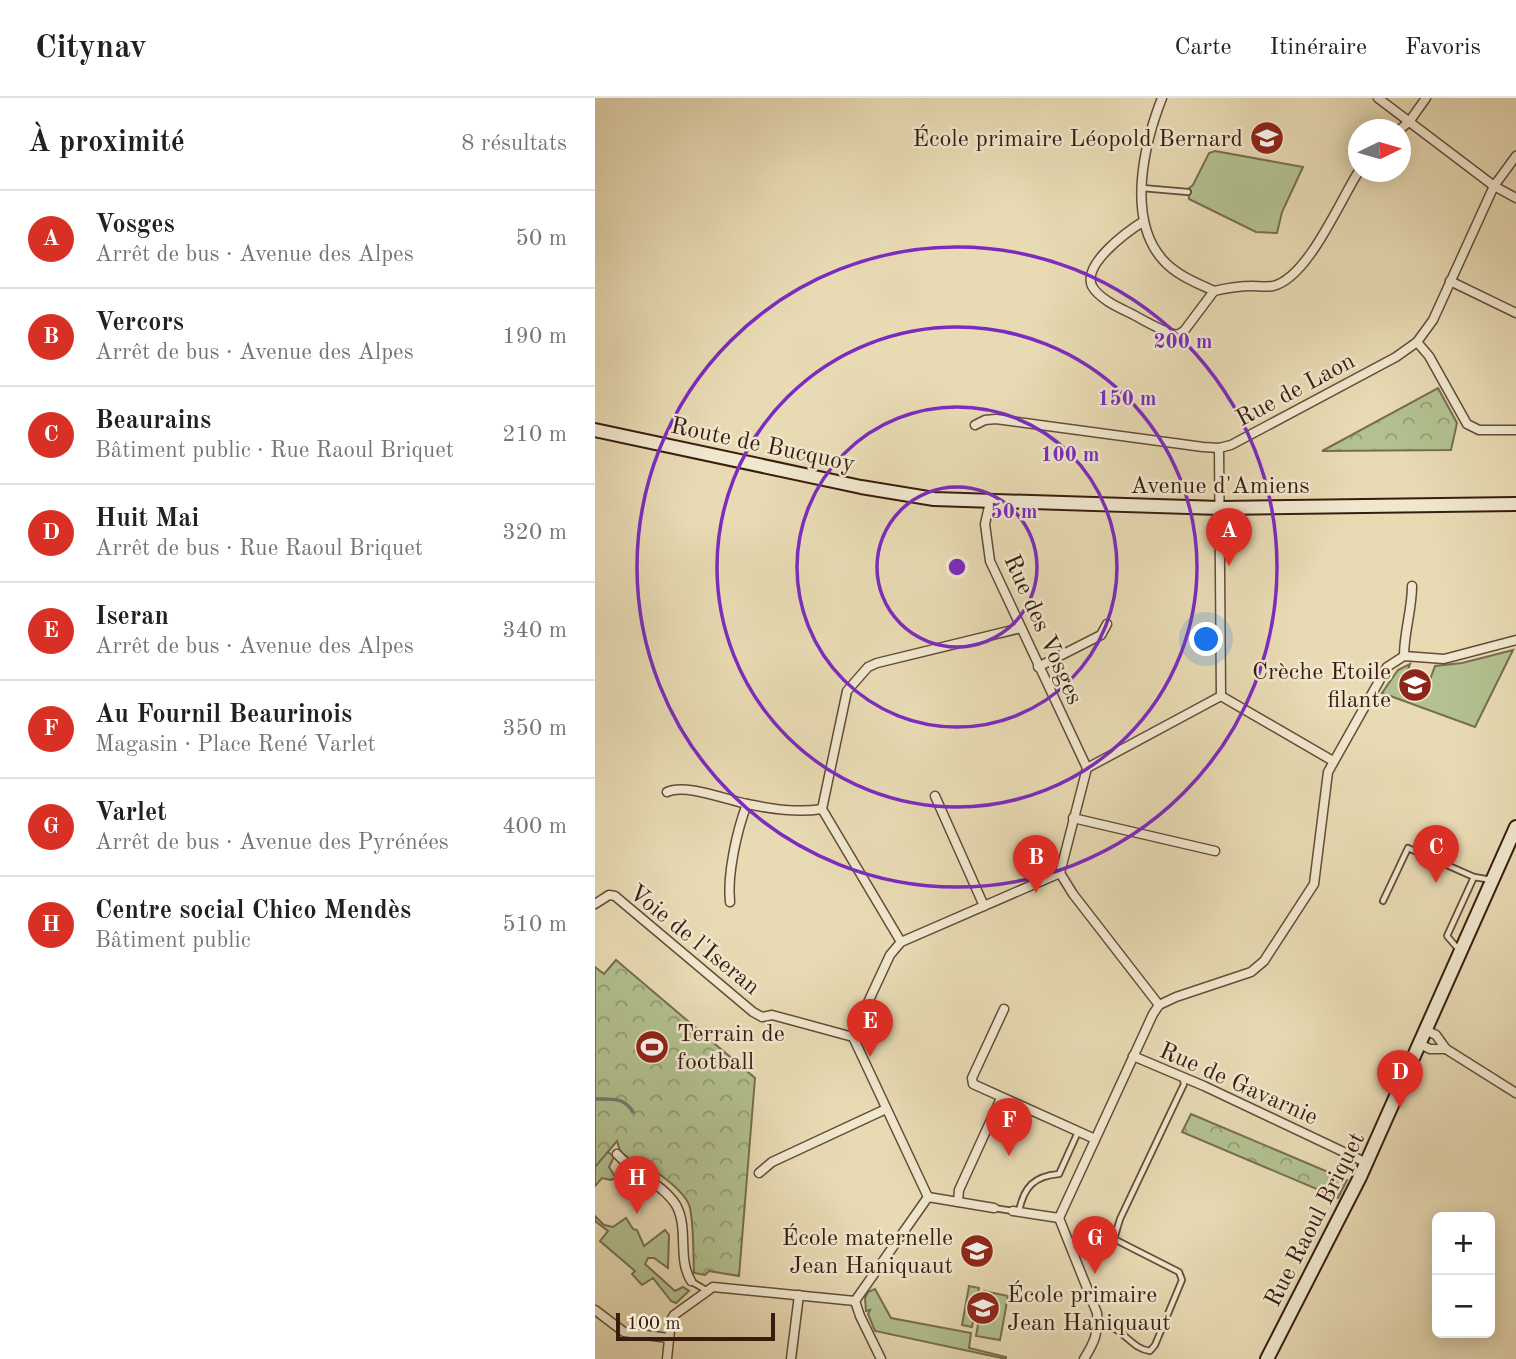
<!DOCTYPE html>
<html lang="fr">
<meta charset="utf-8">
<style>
:root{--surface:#fff;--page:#f6f6f6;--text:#202124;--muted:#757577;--line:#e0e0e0;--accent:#d93025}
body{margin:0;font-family:"Old Standard TT",serif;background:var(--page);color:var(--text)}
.controls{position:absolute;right:21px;bottom:21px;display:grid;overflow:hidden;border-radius:10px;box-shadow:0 4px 18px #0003}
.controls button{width:63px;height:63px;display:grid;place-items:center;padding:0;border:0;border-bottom:2px solid var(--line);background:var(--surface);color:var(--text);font:35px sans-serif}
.compass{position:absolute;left:753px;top:21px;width:63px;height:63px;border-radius:50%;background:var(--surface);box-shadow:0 4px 18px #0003;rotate:85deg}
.scale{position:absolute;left:21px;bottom:18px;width:159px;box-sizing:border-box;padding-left:7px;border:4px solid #381d0f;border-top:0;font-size:19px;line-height:24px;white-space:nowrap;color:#381d0f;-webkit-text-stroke:5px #f0e7ce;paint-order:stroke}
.you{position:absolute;left:612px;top:542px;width:24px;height:24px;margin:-18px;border:5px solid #fff;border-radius:50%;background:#1a73e8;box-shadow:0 0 0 10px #1a73e833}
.badge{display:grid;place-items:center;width:46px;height:46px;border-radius:50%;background:var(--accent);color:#fff;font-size:23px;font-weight:700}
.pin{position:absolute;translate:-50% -58px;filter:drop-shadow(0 2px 4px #0008)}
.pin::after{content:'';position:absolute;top:37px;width:24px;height:21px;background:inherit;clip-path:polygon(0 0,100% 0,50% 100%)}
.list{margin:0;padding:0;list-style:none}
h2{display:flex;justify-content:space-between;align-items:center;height:91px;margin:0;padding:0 28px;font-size:30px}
h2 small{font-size:23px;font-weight:400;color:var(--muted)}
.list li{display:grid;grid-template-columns:46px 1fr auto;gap:21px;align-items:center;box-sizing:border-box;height:98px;padding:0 28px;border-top:2px solid var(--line)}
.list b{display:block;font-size:26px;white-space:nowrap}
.list p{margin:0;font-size:23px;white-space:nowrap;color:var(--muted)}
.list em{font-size:23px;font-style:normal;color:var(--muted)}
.map{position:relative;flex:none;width:921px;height:1261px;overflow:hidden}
header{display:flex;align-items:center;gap:42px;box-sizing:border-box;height:98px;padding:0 35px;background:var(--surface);border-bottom:2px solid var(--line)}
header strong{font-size:33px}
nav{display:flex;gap:38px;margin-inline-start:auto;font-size:24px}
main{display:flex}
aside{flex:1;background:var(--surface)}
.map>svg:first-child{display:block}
</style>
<header>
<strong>Citynav</strong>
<nav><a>Carte</a><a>Itinéraire</a><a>Favoris</a></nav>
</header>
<main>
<aside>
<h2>À proximité<small>8 résultats</small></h2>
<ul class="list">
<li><span class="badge">A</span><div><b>Vosges</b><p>Arrêt de bus · Avenue des Alpes</p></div><em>50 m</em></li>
<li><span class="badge">B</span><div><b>Vercors</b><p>Arrêt de bus · Avenue des Alpes</p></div><em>190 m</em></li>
<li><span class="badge">C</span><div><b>Beaurains</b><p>Bâtiment public · Rue Raoul Briquet</p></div><em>210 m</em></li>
<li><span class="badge">D</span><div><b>Huit Mai</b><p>Arrêt de bus · Rue Raoul Briquet</p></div><em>320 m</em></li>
<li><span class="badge">E</span><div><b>Iseran</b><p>Arrêt de bus · Avenue des Alpes</p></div><em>340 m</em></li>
<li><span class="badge">F</span><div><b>Au Fournil Beaurinois</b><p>Magasin · Place René Varlet</p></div><em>350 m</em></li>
<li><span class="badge">G</span><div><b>Varlet</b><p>Arrêt de bus · Avenue des Pyrénées</p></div><em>400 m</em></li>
<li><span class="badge">H</span><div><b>Centre social Chico Mendès</b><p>Bâtiment public</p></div><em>510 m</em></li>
</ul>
</aside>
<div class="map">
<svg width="921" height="1261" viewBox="0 0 921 1261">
<defs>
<pattern id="park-crowns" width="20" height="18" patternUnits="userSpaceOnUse" patternTransform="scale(1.75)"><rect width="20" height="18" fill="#b3c08f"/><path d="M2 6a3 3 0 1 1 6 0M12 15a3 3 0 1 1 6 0" fill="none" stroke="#939b73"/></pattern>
</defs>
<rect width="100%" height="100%" fill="#e8dab3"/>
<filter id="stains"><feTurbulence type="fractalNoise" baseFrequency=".00286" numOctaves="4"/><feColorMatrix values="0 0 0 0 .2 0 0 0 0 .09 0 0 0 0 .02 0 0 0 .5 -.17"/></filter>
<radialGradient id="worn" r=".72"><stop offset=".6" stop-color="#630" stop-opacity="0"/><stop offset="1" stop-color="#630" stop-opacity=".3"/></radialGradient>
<g fill="#b3c08f" stroke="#766e4f" stroke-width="2">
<path d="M620,53L708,69L687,114L682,135L661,134L594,101L593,91L598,87L614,55Z"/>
<path d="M918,552L880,629L787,595L803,572L815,566L805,594L828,601L840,568L867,565Z"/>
<path d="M0,1031L19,1045L12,1053L19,1059L14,1069L21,1080L16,1082L7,1080L0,1088Z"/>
<path d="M0,1118L9,1127L18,1129L31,1120L38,1131L42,1132L49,1148L70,1132L74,1137L73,1170L59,1160H53L50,1166L80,1193L88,1189L94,1193L81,1205L76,1203L58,1180L47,1187L37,1176L40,1173L5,1143L13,1133L0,1123Z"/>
<path d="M374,1188L384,1190L377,1229L367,1227Z"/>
<path d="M280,1191L296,1220L376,1235L374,1250L411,1259V1261L280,1233L273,1216L275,1212L271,1213L270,1200L273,1194Z"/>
<path d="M389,1193L413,1198L405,1242L381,1238Z"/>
</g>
<g fill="url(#park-crowns)" stroke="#766e4f" stroke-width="2">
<path d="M843,290L862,325L856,352L727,353Z"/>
<path d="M21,862L160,980L144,1178L114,1173L110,1177L99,1175C98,1154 99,1130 95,1110C92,1095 64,1075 52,1068L51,1075L25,1053L22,1043L0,1069V869L9,876Z"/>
<path d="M596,1016L752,1082L743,1100L587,1034Z"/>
</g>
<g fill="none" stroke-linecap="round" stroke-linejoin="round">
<path stroke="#727b70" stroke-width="3.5" d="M0,1001C16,1001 29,999 38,1014"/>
<g stroke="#644c38" stroke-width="8">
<g id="service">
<path d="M547,90L593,94"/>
<path d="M788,803L813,750L879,779"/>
<path d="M865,853L852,838L879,779L897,782"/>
<path d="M399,1110L418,1113"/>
<path d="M424,1113C429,1089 439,1078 464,1076L483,1034"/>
<path d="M97,1184L111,1192"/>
<path d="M503,1226C528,1227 535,1251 555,1253L560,1247L587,1182L584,1174L519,1141L525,1121L589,986L588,981"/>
</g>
</g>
<g stroke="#644c38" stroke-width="11">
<g id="minor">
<path d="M567,0C549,46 531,121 568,162C581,177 602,185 619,193"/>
<path d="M783,0L899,88L921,100"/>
<path d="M804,32L814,24L831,0"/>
<path d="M549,123C533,133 487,166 497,188C504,201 525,210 537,216C552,224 566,233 582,237L589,233L619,193"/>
<path d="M855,183L921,215"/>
<path d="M619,193C632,190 644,188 657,188C663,188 672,189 678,188C713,180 745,102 764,73"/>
<path d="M822,244L834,258L872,326L884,332H921"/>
<path d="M380,327L390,322L401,321L608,349L624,350L636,347L801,259L822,244L838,222L899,88L921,58"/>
<path d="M624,350L626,598"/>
<path d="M395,404L390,426L395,463L492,670"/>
<path d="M809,558C809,534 817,512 817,488"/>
<path d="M443,569L506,537L512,526"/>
<path d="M626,598L738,663"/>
<path d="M72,694C90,685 132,702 152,706C177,711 202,715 227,711"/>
<path d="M340,698L389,808"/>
<path d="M478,720L620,753"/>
<path d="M465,775L492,670L626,598"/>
<path d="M465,775L478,796L564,907"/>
<path d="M135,804C132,776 142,732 152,706"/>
<path d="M0,806L14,797L20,798L158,914L167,919L177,917L258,939"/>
<path d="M306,844L227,711L252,593L273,569L282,565L426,530"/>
<path d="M409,911L377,980L378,986L500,1041"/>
<path d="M830,932L841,937L851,951L921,995"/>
<path d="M825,946L835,951H851"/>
<path d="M538,958L609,988L772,1065"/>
<path d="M22,1056C39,1076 67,1085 81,1107C94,1130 82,1160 96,1183"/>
<path d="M164,1075L177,1064L291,1011"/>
<path d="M333,1099L258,939L262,928L295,857L306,844L465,775"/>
<path d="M333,1099L399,1110"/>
<path d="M363,1104L364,1092L406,1000"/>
<path d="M418,1113L464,1120"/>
<path d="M260,1203L333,1099"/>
<path d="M260,1203L265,1218L286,1261"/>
<path d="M0,1212L29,1234L73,1240"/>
<path d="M72,1261L76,1222L79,1217L118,1189L260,1203"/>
<path d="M196,1261L204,1197"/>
<path d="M489,1261C499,1245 504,1234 502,1215L464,1120L558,916L564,907L581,899L656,874L669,863L719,786L733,674L792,569L809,558L849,561L921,542"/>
</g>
</g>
<g stroke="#381d0f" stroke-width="16">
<g id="secondary">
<path d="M0,332L266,389L339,401L625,410L921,406"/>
<path d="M672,1261L765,1079L921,729"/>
</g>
</g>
<use href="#service" stroke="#f0e7ce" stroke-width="4.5"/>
<use href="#minor" stroke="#f0e7ce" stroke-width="8"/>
<use href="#secondary" stroke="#f0e7ce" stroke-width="12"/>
</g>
<g fill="none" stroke="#7b2cbf" stroke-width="3.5">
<circle cx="362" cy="469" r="80"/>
<circle cx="362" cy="469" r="160"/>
<circle cx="362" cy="469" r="240"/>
<circle cx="362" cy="469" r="320"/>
</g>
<defs>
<g id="school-disc" transform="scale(1.75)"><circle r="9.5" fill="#8f2418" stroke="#f0e7ce"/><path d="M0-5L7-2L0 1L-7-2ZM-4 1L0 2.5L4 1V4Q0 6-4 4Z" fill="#fff"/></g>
<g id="stadium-disc" transform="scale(1.75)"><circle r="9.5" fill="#8f2418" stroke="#f0e7ce"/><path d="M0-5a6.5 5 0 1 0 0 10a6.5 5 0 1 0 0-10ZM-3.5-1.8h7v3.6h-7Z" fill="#fff"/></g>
</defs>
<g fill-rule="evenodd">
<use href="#school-disc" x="672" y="40"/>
<use href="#school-disc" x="820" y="587"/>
<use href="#stadium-disc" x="57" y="949"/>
<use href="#school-disc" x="382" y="1153"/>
<use href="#school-disc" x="388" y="1210"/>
</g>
<g text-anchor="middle" stroke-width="5" stroke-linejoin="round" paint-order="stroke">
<g font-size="24" fill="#381d0f" stroke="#f0e7ce" text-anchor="end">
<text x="648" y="48">École primaire Léopold Bernard</text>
<text x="796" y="581">Crèche Etoile<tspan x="796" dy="28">filante</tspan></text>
<text x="82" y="943" text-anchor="start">Terrain de<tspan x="82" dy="28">football</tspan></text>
<text x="358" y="1147">École maternelle<tspan x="358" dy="28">Jean Haniquaut</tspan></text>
<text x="412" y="1204" text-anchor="start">École primaire<tspan x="412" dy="28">Jean Haniquaut</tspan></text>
</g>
<g font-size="24" fill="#381d0f" stroke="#f0e7ce">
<text transform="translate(700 291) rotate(-28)" y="8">Rue de Laon</text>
<text transform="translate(168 346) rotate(12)" y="8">Route de Bucquoy</text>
<text x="625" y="395">Avenue d'Amiens</text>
<text transform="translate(449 531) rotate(66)" y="8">Rue des Vosges</text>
<text transform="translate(100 841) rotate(39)" y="8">Voie de l'Iseran</text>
<text transform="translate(644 985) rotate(24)" y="8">Rue de Gavarnie</text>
<text transform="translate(719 1121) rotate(-63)" y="8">Rue Raoul Briquet</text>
</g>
</g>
<circle cx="362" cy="469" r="10" fill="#7b2cbf" stroke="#f0e7ce" stroke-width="3.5"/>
<g font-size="21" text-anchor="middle" font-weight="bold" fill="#7b2cbf" stroke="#f0e7ce" stroke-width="5" stroke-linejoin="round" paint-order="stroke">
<text x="588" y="250">200 m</text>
<text x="532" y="307">150 m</text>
<text x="475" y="363">100 m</text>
<text x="419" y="420">50 m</text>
</g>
<rect width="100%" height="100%" filter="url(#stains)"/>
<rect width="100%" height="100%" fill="url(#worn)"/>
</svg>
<div class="controls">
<button>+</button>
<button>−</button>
</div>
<svg class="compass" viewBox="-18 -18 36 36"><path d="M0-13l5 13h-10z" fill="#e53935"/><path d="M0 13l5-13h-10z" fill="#757577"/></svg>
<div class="scale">100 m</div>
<div class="you"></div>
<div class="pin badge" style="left:634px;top:468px">A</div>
<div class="pin badge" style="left:441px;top:795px">B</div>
<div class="pin badge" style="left:841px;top:785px">C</div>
<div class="pin badge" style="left:805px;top:1010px">D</div>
<div class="pin badge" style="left:275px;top:959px">E</div>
<div class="pin badge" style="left:414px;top:1058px">F</div>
<div class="pin badge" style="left:500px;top:1176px">G</div>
<div class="pin badge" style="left:42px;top:1116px">H</div>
</div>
</main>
